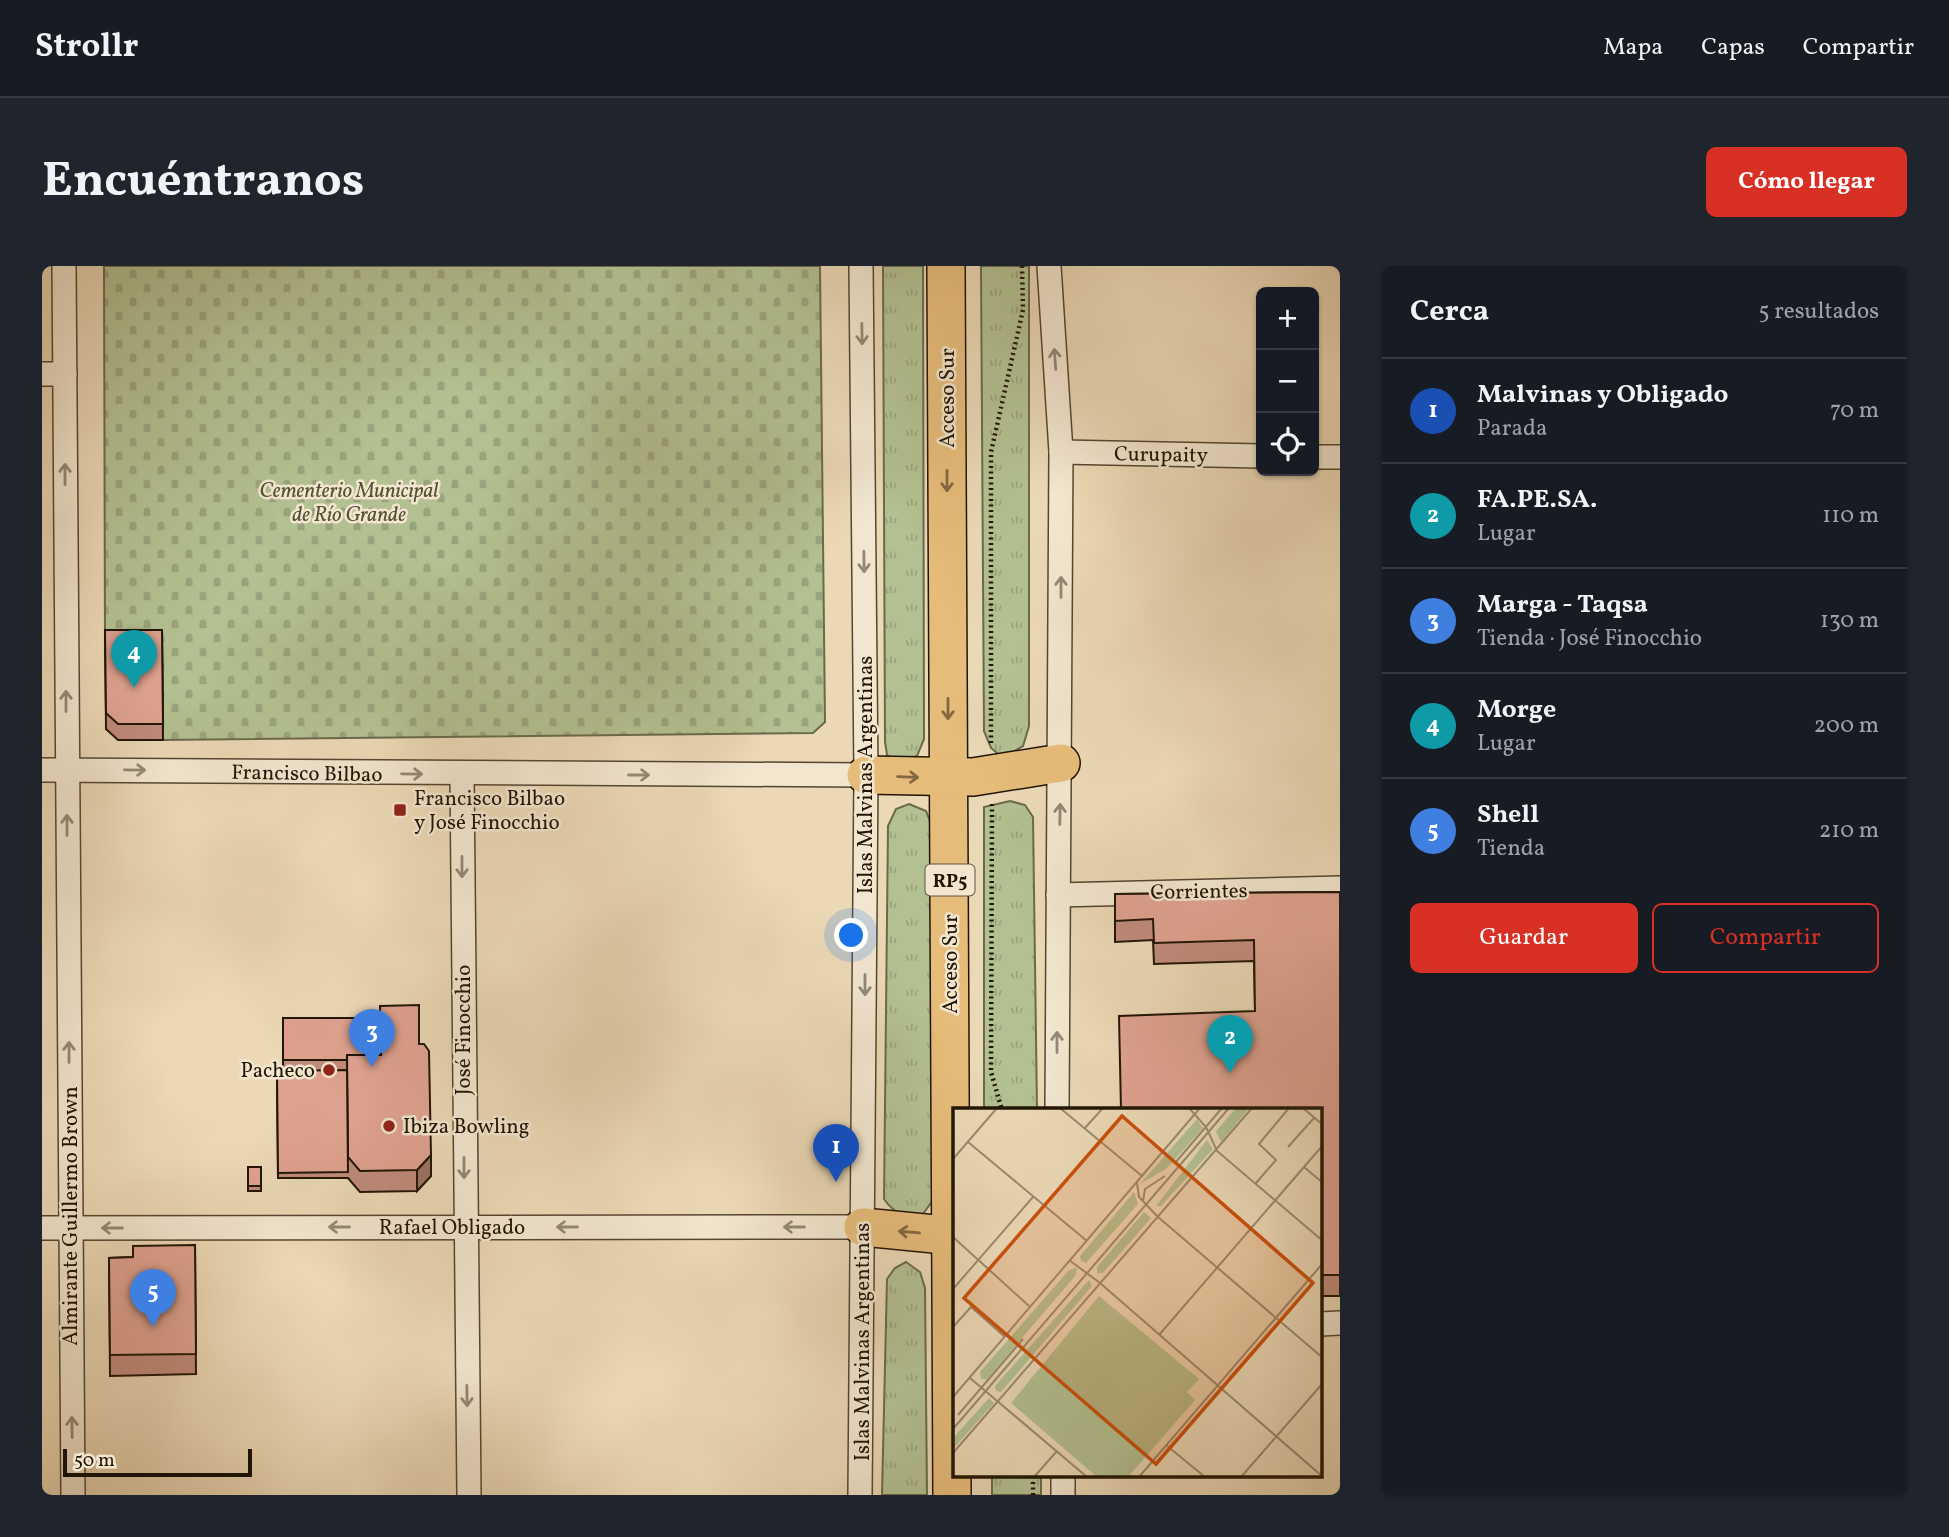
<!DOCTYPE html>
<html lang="es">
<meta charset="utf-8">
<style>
:root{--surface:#171b24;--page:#20242c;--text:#f1f3f6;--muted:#9ea1a6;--line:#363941;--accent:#d93025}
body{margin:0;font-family:Vollkorn,serif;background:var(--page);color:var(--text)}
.controls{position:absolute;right:21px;top:21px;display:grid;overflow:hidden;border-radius:10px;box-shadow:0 2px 5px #0004}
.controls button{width:63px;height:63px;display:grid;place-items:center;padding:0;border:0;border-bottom:2px solid var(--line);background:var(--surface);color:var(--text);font:35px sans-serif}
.scale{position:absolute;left:21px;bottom:18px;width:189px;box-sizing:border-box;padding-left:7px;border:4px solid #211505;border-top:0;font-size:19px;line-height:24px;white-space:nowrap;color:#211505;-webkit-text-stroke:5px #f2e6cf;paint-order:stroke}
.you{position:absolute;left:810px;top:670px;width:24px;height:24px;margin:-18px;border:5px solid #fff;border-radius:50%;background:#1a73e8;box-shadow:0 0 0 10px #1a73e833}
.badge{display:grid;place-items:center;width:46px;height:46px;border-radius:50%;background:var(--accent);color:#fff;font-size:23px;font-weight:700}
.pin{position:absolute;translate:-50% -58px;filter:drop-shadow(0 2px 4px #0008)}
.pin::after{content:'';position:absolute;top:37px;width:24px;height:21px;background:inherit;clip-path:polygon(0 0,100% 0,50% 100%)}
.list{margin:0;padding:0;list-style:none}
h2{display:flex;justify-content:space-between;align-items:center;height:91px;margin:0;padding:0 28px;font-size:30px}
h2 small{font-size:23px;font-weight:400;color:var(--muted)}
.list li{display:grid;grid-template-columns:46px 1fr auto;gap:21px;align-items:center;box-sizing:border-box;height:105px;padding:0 28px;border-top:2px solid var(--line)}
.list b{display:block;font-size:26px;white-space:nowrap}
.list p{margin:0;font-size:23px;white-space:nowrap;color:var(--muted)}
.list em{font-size:23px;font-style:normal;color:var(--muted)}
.actions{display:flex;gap:14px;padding:21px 28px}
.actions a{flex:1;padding:16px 0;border:2px solid var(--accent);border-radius:10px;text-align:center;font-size:24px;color:var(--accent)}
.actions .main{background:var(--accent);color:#fff}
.icon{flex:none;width:38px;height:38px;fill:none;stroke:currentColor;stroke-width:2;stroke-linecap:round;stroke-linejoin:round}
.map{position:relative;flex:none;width:1298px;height:1229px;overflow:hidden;border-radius:10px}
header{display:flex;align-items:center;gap:42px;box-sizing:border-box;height:98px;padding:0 35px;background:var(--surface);border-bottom:2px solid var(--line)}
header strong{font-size:33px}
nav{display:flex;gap:38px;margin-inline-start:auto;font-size:24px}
.intro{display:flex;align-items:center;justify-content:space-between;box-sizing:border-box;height:168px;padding:0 42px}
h1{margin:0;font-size:49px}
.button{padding:18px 32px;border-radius:10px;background:var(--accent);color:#fff;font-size:24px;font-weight:700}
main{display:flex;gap:42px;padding:0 42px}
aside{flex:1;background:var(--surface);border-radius:10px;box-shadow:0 2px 5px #0004}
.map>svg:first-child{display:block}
</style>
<header>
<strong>Strollr</strong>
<nav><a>Mapa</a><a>Capas</a><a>Compartir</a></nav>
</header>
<div class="intro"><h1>Encuéntranos</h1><a class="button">Cómo llegar</a></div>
<main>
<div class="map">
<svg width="1298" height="1229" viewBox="0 0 1298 1229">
<defs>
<pattern id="cemetery-stones" width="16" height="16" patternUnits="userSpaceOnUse" patternTransform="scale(1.75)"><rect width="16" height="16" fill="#b3c091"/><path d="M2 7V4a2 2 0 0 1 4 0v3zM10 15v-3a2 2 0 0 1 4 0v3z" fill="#9aa47c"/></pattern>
<pattern id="park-tufts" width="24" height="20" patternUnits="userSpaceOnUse" patternTransform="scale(1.75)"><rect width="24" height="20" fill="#b3c091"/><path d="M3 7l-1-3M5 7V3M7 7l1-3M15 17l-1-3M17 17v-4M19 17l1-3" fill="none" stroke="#9aa47c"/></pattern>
</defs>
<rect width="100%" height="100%" fill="#ebd8b5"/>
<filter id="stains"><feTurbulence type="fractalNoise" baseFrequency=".00286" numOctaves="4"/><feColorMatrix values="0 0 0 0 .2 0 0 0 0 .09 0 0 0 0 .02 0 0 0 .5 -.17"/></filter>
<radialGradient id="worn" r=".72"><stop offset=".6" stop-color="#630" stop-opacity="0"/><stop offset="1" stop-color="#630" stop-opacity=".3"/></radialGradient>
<path fill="url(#cemetery-stones)" stroke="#6a6a4b" stroke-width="2" d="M62,0H778L783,456L771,467L121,474L120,380H63Z"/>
<g fill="url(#park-tufts)" stroke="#6a6a4b" stroke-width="2">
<path d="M841,0H881L882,473L875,490C864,494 855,496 845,489L843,476Z"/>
<path d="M939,0H987V460L981,480L961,492L949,482L942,465Z"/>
<path d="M968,535L983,539L991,551L995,844H942V541Z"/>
<path d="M867,538L884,545L891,563V934L881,948C862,950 853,949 842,933L846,560L854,543Z"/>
<path d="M864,996L878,1006L883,1022L885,1229H840L845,1013L853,1002Z"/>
<rect x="950" y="1210" width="49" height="19"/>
</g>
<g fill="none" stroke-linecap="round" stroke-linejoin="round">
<g stroke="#544631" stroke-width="26">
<g id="street">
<path d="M22,0L31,1229"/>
<path d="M1007,0L1019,186L1015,844"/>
<path d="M0,108H23"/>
<path d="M1019,186L1219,190"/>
<path d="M1272,191H1298"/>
<path d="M0,504L824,509"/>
<path d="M420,509L427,1229"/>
<path d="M1016,629L1298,622"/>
<path d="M0,962L821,961"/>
<path d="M1279,1058L1298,1057"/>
<path d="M1021,1210V1229"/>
<path d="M818,1229L824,509L819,0"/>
</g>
</g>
<g stroke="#211505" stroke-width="40">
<g id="primary">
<path d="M904,0L910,1229"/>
<path d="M824,509L931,511L1019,497"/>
<path d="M821,961L913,970"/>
</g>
</g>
<g stroke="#211505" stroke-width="4.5" stroke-dasharray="2 3.5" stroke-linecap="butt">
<path d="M949,477V186L981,44L980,0"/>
<path d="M950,538L949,806L960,844"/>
<path d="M991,1229V1210"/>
</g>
<use href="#street" stroke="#f2e6cf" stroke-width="23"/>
<use href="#primary" stroke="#e6bc7a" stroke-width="37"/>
</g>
<g fill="#c08b7c" stroke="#211505" stroke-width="2">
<path d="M63,364H120L121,474H76L64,463Z"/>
<path d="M1298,626V1030H1279V844L1213,745L1212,695L1112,698L1111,674L1073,676V628Z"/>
<path d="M241,752L377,778L389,910L375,925L318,926L306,912H236L235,805H241Z"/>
<rect x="206" y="901" width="13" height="24"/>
<path d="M153,979L154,1108L68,1110L67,992L91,991Z"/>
</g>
<path fill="#9c7165" stroke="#211505" stroke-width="2" d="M389,889V910L375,925V904Z"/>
<g fill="#dfa290" stroke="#211505" stroke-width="2">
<path d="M63,364H120L121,458H76L64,447Z"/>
<path d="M1298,626V1009H1279V844H1079L1077,750L1213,745L1212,674L1112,677L1111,653L1073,655V628Z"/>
<path d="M377,739V778H382L387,785L389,889L375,904L318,905L306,891L305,789H339L338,740Z"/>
<path d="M241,752H339V789H305V794H241Z"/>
<path d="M305,804L306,906L236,907L235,805Z"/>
<rect x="206" y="901" width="13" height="19"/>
<path d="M153,979L154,1088L68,1089L67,992L91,991V980Z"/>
</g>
<defs><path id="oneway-shaft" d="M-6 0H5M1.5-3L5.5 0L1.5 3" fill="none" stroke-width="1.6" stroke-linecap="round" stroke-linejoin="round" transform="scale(1.75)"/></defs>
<g stroke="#948874">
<use href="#oneway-shaft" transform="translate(820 68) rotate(89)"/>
<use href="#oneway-shaft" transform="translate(1013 93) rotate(-94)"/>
<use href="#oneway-shaft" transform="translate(23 208) rotate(-90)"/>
<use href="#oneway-shaft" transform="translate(822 296) rotate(89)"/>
<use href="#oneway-shaft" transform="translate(1019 321) rotate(-90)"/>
<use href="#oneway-shaft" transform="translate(24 435) rotate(-90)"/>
<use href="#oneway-shaft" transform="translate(93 504) rotate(1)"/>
<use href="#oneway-shaft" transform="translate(370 508) rotate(1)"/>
<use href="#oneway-shaft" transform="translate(597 509)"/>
<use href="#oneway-shaft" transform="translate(1018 548) rotate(-89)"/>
<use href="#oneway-shaft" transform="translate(25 559) rotate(-90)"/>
<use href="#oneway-shaft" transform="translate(420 601) rotate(90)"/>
<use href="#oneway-shaft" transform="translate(823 719) rotate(90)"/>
<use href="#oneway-shaft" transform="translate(1015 776) rotate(-90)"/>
<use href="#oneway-shaft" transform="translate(27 786) rotate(-90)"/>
<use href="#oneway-shaft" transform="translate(422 902) rotate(90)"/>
<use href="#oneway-shaft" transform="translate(297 961) rotate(180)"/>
<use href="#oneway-shaft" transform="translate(525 961) rotate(-180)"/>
<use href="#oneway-shaft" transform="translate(752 961) rotate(-180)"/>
<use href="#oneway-shaft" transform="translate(70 962) rotate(180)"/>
<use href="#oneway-shaft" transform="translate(425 1130) rotate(89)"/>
<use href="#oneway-shaft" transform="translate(30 1161) rotate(-91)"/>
</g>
<g stroke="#846840">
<use href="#oneway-shaft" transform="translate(905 215) rotate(90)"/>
<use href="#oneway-shaft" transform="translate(906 443) rotate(90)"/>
<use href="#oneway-shaft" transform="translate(866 511) rotate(2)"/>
<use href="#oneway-shaft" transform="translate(867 966) rotate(-175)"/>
</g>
<g fill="#8f2418" stroke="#f2e6cf" stroke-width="2.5">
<rect x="351" y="537" width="14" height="14" rx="3.5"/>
<circle cx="287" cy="804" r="7"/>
<circle cx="347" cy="860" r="7"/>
</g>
<g text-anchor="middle" stroke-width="5" stroke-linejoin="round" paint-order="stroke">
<rect fill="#f2e6cf" stroke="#605442" stroke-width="2" x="883.5" y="598.5" width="49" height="31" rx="5"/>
<g font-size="19" font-weight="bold" fill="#211505">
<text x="908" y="621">RP5</text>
</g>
<g font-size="21" fill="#211505" stroke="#f2e6cf">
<text transform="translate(905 132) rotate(-90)" y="7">Acceso Sur</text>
<text transform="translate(1119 188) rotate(1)" y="7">Curupaity</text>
<text transform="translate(265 507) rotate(1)" y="7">Francisco Bilbao</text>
<text transform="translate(823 509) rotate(-90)" y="7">Islas Malvinas Argentinas</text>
<text transform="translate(1157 625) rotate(-1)" y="7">Corrientes</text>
<text transform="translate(908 698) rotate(-90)" y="7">Acceso Sur</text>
<text transform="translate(421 764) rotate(-90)" y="7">José Finocchio</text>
<text transform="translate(28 950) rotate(-90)" y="7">Almirante Guillermo Brown</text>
<text x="410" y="968">Rafael Obligado</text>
<text transform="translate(820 1076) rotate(-90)" y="7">Islas Malvinas Argentinas</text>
</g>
<g font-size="21" font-style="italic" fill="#545136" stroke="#f2e6cf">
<text x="307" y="231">Cementerio Municipal<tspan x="307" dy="24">de Río Grande</tspan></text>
</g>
<g font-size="21" fill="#211505" stroke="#f2e6cf" text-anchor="start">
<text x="372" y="539">Francisco Bilbao<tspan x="372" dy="24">y José Finocchio</tspan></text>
<text x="273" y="811" text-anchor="end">Pacheco</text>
<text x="361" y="867">Ibiza Bowling</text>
</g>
</g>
<g transform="translate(911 842)">
<rect width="369" height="369" fill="#ebd8b5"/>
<path d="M36,290L41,295L0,341V330Z" fill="#b3c091"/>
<path d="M146,188L246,271L234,284L242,292L175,369H144L58,295Z" fill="#b3c091"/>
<path d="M283,0H296L268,34L263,23ZM244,11L250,20L213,61L187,76ZM254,32L260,41L208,98H203ZM181,84L185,96L133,155L128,153L127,148ZM191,104L198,110L150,165H144V159ZM124,160L123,167L34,271H28L27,264L116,162ZM136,172L139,178L48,284L43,283L42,278Z" fill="#b3c091"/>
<path fill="none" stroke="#9a8a6f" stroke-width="2" d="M107,0L189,68M236,0L253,19L264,43L370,133M350,0L370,17M131,21L150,0M15,34L134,133M335,39L361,10M0,51L44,0M222,55L269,0M351,59L370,75M184,75L186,89L205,109M303,75L323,52L306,36L336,0M190,93L192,81L212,68M205,109L370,250M0,129L76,198M116,152L147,175M147,175L370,369M0,181L80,89M0,219L18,199L52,229M206,227L370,37M17,270L134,369M0,289L247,0M5,307L70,231M0,321L276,0M213,337L252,369M0,345L299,0M81,369L104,343M186,369L370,155M288,369L370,275"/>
<path fill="#ca4f0b" fill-opacity="0.15" stroke="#ca4f0b" stroke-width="3.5" d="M169,8L360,175L203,356L11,190Z"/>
<rect width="369" height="369" fill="none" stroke="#211505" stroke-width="3.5"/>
</g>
<rect width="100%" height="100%" filter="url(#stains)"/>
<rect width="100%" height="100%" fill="url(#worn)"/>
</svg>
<div class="controls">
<button>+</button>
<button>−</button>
<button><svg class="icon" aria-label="locate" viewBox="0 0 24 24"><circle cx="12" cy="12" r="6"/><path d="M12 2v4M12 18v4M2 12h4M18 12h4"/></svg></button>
</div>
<div class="scale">50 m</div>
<div class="you"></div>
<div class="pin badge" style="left:794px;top:916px;background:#1a4fb4">1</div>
<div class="pin badge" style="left:1188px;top:807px;background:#0f9aa8">2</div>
<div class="pin badge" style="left:330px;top:801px;background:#3f7fe0">3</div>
<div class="pin badge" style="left:92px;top:422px;background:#0f9aa8">4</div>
<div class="pin badge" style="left:111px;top:1061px;background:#3f7fe0">5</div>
</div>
<aside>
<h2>Cerca<small>5 resultados</small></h2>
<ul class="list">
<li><span class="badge" style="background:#1a4fb4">1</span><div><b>Malvinas y Obligado</b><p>Parada</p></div><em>70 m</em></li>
<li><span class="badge" style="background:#0f9aa8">2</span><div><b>FA.PE.SA.</b><p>Lugar</p></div><em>110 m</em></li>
<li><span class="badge" style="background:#3f7fe0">3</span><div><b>Marga - Taqsa</b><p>Tienda · José Finocchio</p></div><em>130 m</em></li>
<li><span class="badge" style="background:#0f9aa8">4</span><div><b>Morge</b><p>Lugar</p></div><em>200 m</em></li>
<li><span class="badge" style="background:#3f7fe0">5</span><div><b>Shell</b><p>Tienda</p></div><em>210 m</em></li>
</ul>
<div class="actions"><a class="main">Guardar</a><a>Compartir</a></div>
</aside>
</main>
